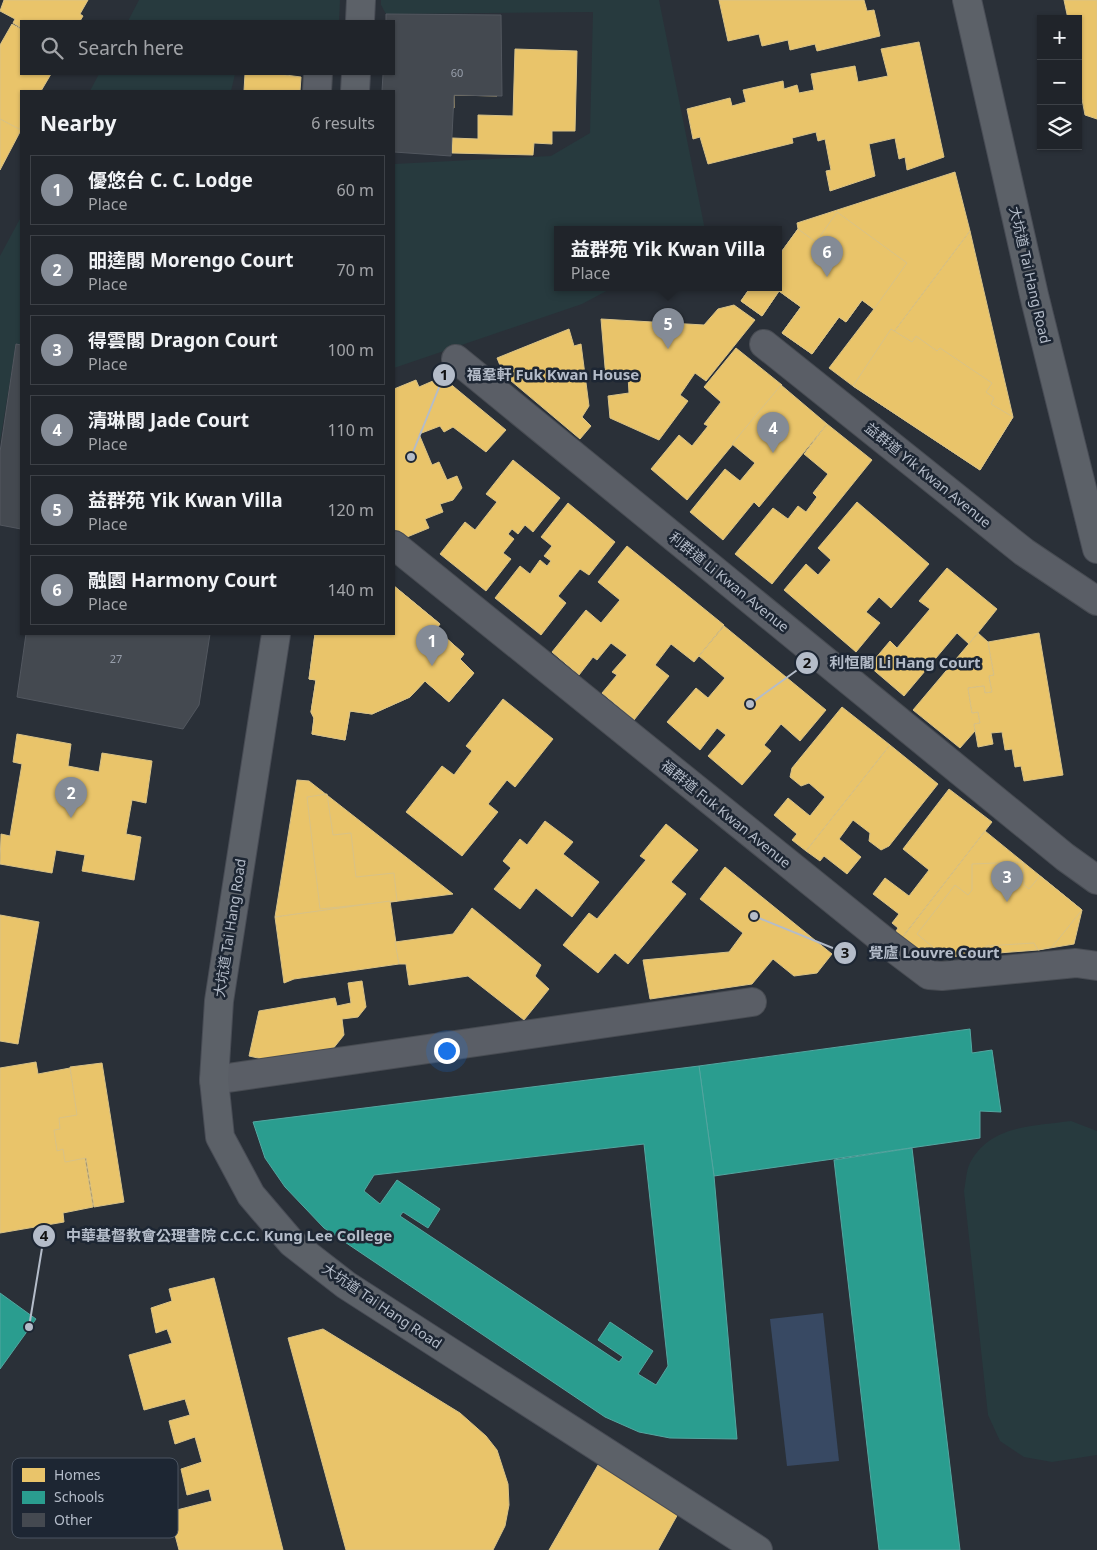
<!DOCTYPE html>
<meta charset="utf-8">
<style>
:root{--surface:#20242a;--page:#282c32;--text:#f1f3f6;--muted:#a2a4a8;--line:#3d4147;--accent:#848b96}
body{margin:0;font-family:"Noto Sans","Noto Sans TC",sans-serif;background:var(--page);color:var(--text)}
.controls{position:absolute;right:15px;top:15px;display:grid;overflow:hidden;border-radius:0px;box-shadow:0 1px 4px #0004}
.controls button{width:45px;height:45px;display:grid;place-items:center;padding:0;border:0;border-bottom:1px solid var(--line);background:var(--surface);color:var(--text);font:25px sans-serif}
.you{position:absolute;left:446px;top:1050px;width:18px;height:18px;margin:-12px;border:4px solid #fff;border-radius:50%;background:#1a73e8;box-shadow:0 0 0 8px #1a73e833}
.badge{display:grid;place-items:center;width:32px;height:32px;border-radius:50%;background:var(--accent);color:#fff;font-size:16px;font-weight:700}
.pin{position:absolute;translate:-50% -41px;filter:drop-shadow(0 1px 2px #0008)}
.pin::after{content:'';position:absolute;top:26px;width:18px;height:15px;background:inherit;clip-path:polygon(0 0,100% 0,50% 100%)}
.popup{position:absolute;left:554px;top:226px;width:228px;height:65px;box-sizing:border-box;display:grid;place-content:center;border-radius:0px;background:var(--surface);filter:drop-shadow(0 1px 4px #0005);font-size:16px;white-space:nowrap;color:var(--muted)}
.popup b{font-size:19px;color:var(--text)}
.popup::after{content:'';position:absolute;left:50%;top:100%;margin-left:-10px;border:10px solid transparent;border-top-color:var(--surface)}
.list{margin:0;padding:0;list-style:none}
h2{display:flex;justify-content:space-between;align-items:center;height:65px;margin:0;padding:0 20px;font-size:21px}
h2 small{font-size:16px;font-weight:400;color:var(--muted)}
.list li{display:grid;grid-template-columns:32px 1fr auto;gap:15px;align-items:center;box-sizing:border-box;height:70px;margin:0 10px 10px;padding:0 10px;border:1px solid var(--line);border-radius:0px}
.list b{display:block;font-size:19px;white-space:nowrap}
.list p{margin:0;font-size:16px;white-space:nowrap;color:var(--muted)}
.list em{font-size:16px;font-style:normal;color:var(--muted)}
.icon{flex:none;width:28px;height:28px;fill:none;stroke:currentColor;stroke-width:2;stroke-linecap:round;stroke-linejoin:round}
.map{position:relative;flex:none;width:1097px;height:1550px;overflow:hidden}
.search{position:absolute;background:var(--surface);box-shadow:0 1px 4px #0004;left:20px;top:20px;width:375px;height:55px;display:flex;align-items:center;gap:12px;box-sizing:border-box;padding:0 18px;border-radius:0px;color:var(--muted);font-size:19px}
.panel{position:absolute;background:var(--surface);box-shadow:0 1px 4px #0004;left:20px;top:90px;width:375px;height:545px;border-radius:0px}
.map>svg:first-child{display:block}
</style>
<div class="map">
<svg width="1097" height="1550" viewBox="0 0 1097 1550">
<rect width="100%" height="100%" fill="#2a3038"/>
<g fill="#273a3e">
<path d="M139,0H340L339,21H128Z"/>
<path d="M381,0H659L705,230H558V288H612L582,304L394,368V164L551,156L590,133L593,12L386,14L381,5Z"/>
<path d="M99,74H235L231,91H90Z"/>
<path d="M21,217V345L16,344L0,442V256Z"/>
<path d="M1071,1121L1097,1131V1455L1052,1462L1024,1457L1000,1441L988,1415L964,1191C966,1182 966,1169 971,1161C992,1125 1034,1126 1071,1121Z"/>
</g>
<path fill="#384963" d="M823,1313L839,1461L787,1466L770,1319Z"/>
<g fill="#e9c46a" stroke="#d9c286" fill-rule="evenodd">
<path d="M4,0H88L80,14L83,16L80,21H21V28L13,23L15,19L0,11Z"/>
<path d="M719,0H864L867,11L874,10L880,36L817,51L815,44L790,50L788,40L762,46L759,34L728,41Z"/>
<path d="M1064,0H1097V119L1085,115L1078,78V19H1068Z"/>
<path d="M449,16L474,17L473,51H497V96L454,95V108L417,107L418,31H448Z"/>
<path d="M12,24L21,29V74H51L41,91H21L20,130L0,119V45Z"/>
<path d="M919,42L944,157L907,170L905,157L899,159L895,138L869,144L875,176L830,191L826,171L831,170L825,139L818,141L816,132L792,138L793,143L708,164L700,137L693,139L687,109L730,98L732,106L746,102L743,90L783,81L784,89L797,85L799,93L814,90L811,74L855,66L858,82L888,76L881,49Z"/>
<path d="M515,49L577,51L575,131H552V144L534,143L533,155L452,153V138L478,139V115L513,116Z"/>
<path d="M245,74H278L301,77L300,91H244Z"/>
<path d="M0,119L21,130L0,170Z"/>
<path d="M955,172L970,231L853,386L829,368L874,309L862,300L846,322L839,317L812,354L782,333L801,307L779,291L762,316L741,301L750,288H778V249L782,251L798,229L797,223Z"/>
<path d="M837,212L907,263L874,309L862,300L846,322L839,317L812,354L782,333L801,307L779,291L762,316L741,301L750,288H778V248L782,251L798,229L816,242Z"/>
<path d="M970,231L1013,417L980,470L853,386Z"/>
<path d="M734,305L755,320L706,381L695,373L680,395L688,401L659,440L610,418L608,396L629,393L628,376L606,379L601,319L704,325L718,309Z"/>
<path d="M569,329L574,346L581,344L589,406L582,417L591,426L580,439L504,375L497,358Z"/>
<path d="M891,329L912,342L916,336L937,351L940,348L992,383L986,392L994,398L991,404L1013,417L980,470L853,386Z"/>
<path d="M736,348L782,385L687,500L651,469L679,435L692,446L708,426L704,424L721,402L704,387Z"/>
<path d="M442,377L506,430L486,452L453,427L444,432L440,426L419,434L432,465L439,462L447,480L457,476L462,488L453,500L440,504L443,512L425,519L429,528L407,537L396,532L394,527V389L416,380L419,387Z"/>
<path d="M781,385L827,424L759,507L754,502L723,540L690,512L725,469L740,481L755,463L732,444Z"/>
<path d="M827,424L872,460L772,584L735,554L773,508L788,519L798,506L806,512L817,497L813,493L828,474L804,454Z"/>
<path d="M513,460L560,498L533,532L525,525L518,534L512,529L508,534L514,539L503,553L511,559L486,591L440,554L465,522L475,530L497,502L486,494Z"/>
<path d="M857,502L929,564L891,608L879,597L866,612L880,623L856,652L784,590L806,564L818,575L831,560L818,548Z"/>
<path d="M568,503L615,542L589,575L580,569L558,596L566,603L541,635L495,598L520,566L530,574L540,560L547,566L551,561L544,556L552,546L541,537Z"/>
<path d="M627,546L724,625L694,662L671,644L655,665L669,676L634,720L602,693L617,675L612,672L627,655L611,643L597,660L593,657L579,675L552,652L586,610L601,623L620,600L598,582Z"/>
<path d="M947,568L997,609L969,644L957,633L904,696L869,666L890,641L897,648L930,609L919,601Z"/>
<path d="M394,586L440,624L436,629L464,654L460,659L474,673L449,702L425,681L410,697L372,714L350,711L345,740L312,734L314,718L311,712L316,680L309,679L315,634H394ZM382,645L398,662L393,671L374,679L362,677L366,652Z"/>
<path d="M394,586L440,624L436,629L464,654L460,659L474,673L449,702L425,681L410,697L372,714L350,711L345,740L312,734L314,718L311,712L316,680L309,679L315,634H394Z"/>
<path d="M724,626L826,710L800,741L781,724L764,745L771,751L742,785L708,756L726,735L717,728L700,750L667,722L696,688L708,698L725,678L699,656Z"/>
<path d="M978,633L988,642L994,675L989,676L992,692L985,693L984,686L968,688L972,713L978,712L980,723L974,724L975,731L960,748L913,710Z"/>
<path d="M1039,633L1063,775L1024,781L1021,766L1015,767L1012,749L1005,750L1002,732L991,733L993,744L978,747L974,724L980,723L978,712L972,713L968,688L984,686L985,693L992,692L989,676L994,675L988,642Z"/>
<path d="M51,634H157L156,639L166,646L167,650L162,660L154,662L150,683L86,672L88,662L55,654L50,647Z"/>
<path d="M503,699L553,739L515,787L507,780L488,804L498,812L462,856L406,812L442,766L454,775L472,751L466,746Z"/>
<path d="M842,707L890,745L806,851L792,840L797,834L774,815L788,798L810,816L825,797L809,783L801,786L790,777L792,768Z"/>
<path d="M17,734L71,744L68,766L99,772L102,753L152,761L146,803L132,800L126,834L141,837L134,880L82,871L85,855L56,850L52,873L0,864L1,834L10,836L22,764L13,762Z"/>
<path d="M890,745L938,784L889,846L881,850L869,841L870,833L853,820L839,839L861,857L847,874L824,856L820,861L806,851Z"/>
<path d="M297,780L309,781L453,894L275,917Z"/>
<path d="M949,789L992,822L901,939L894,934L898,928L892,923L899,914L873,894L885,878L909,896L929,870L903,849Z"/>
<path d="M327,794L333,835L351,833L356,877L394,873L397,901L320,909L307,797Z"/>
<path d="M545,821L573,842L563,854L599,882L572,917L536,888L520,909L494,889L511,868L503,861L520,839L527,845Z"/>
<path d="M666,824L698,850L671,882L686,894L628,964L615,953L598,973L563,945L589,913L597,919L646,860L640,856Z"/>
<path d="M985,831L1082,910L1074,944L1038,950L945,957L919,951L902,938Z"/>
<path d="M1023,862L1024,885L1029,889L1040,876L1082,910L1052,947L1038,950L1034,943L986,946L982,953L945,957L917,934L955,885L968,895L972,890V864Z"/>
<path d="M725,867L832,954L817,973L794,976L773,959L752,984L650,999L643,960L729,952L743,933L700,899Z"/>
<path d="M390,901L399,964L294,979L284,983L275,917Z"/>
<path d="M472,908L541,965L535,976L549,989L524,1020L468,976L409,985L406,964H399L395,942L453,934Z"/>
<path d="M0,915L39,922L18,1044L0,1041Z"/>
<path d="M362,981L366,1007L358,1017L342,1019L344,1035L332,1050L267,1060L249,1056L259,1011L335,998L337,1006L351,1003L348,983Z"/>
<path d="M36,1062L38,1074L70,1068L93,1207L63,1213L64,1222L0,1233V1068Z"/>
<path d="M102,1063L124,1202L94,1207L86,1158L65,1162L63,1149L57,1151L54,1130L60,1129L59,1118L77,1115L70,1067Z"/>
<path d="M214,1278L283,1550H179L169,1512L212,1501L209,1489L187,1495L181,1469L202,1462L195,1437L175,1444L169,1421L190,1415L185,1399L144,1410L129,1355L172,1343L167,1329L156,1333L151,1308L172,1301L169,1289Z"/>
<path d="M323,1329L460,1413L486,1436L497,1450L508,1484L509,1505L505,1526L493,1550H346L288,1338Z"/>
<path d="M598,1465L679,1512L658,1550H549Z"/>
</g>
<g fill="#2a9d8f" stroke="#53a6a0" fill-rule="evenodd">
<path d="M970,1029L972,1053L992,1050L1001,1112L980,1111V1138L714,1176L699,1066Z"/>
<path d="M699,1066L714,1176L737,1439L670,1438L639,1432L605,1417L324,1228L285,1187L265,1158L253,1122ZM644,1144L668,1366L656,1385L638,1374L653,1351L610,1322L598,1340L623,1357L619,1362L400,1216L403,1212L428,1228L440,1209L397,1180L380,1204L364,1191L374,1175Z"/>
<path d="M912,1148L960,1550H879L834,1160Z"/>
<path d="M0,1293L36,1319L0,1369Z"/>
</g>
<g fill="#444950" stroke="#52575f">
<path d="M386,14L501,15L502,96L454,95L451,156L394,152V91H382L383,74H394V21H386Z"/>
<path d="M16,344L21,345V529L0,525V452Z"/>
<path d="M26,634H210L199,705L183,729L17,697Z"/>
</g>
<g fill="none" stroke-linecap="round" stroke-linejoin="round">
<g stroke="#484c53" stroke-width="30">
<g id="minor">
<path d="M317,91L318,74"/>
<path d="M764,344L1024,552L1097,601"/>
<path d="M456,359L1065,857L1097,880"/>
<path d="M394,545L888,944L929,975L942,976L1076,963L1097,966"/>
<path d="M214,1080L752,1002"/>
</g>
</g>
<g stroke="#484c55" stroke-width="30">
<g id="major">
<path d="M967,0L1034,295L1097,549"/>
<path d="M360,21L361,0"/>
<path d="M355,91L356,74"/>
<path d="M276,634L219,1001L214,1080L220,1137L251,1195L292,1243L346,1285L758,1550"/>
</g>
</g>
<use href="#minor" stroke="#5a5e66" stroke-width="28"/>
<use href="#major" stroke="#5c6168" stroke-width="28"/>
</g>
<g text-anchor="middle" stroke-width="5" stroke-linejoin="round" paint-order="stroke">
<g font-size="11" fill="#989fab">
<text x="457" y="77">60</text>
<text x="116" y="663">27</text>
</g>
<g font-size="14" fill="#b4bcc9" stroke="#1d2633">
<text transform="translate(1030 275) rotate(77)" y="5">大坑道 Tai Hang Road</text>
<text transform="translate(928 475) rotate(39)" y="5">益群道 Yik Kwan Avenue</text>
<text transform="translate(729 582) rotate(39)" y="5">利群道 Li Kwan Avenue</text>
<text transform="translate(726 814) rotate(39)" y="5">福群道 Fuk Kwan Avenue</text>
<text transform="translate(230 928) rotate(-81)" y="5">大坑道 Tai Hang Road</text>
<text transform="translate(382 1306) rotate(34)" y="5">大坑道 Tai Hang Road</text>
</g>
</g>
<rect x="12" y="1458" width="166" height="80" rx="8" fill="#1d2633" stroke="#4a5360" stroke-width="1"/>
<rect x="22" y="1468" width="23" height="14" fill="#e9c46a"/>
<rect x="22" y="1491" width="23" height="13" fill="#2a9d8f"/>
<rect x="22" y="1513" width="23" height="14" fill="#444950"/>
<g font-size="14" fill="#b4bcc9">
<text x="54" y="1480">Homes</text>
<text x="54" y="1502">Schools</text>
<text x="54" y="1525">Other</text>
</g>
<path fill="none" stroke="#b4bcc9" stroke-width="2" d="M411 457L444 375M750 704L807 663M754 916L845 953M29 1327L44 1236"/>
<g fill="#b4bcc9" stroke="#1d2633" stroke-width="2">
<circle cx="411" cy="457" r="5"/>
<circle cx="750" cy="704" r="5"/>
<circle cx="754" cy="916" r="5"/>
<circle cx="29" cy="1327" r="5"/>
<circle cx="444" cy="375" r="12"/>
<circle cx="807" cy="663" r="12"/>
<circle cx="845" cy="953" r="12"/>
<circle cx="44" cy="1236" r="12"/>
</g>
<g font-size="15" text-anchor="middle" font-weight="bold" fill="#111">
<text x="444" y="380">1</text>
<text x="807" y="668">2</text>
<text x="845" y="958">3</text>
<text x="44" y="1241">4</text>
</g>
<g font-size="15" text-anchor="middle" font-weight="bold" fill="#b4bcc9" stroke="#1d2633" stroke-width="5" stroke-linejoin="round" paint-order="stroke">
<text x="553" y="380">福羣軒 Fuk Kwan House</text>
<text x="905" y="668">利恒閣 Li Hang Court</text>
<text x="934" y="958">覺廬 Louvre Court</text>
<text x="229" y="1241">中華基督教會公理書院 C.C.C. Kung Lee College</text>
</g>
</svg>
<div class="controls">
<button>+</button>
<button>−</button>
<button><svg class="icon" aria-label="layers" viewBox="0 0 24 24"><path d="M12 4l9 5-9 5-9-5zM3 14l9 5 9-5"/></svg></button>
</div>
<div class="you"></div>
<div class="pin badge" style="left:432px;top:666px">1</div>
<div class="pin badge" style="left:71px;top:818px">2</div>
<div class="pin badge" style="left:1007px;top:902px">3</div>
<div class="pin badge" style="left:773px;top:453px">4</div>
<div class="pin badge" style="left:668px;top:349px">5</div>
<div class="popup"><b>益群苑 Yik Kwan Villa</b>Place</div>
<div class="pin badge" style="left:827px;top:277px">6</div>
<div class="search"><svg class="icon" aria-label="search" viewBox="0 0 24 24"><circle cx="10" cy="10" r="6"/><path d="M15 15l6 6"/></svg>Search here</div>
<section class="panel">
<h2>Nearby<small>6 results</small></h2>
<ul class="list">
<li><span class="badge">1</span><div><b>優悠台 C. C. Lodge</b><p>Place</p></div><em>60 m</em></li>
<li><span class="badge">2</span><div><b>昍逵閣 Morengo Court</b><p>Place</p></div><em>70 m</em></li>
<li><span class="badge">3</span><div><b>得雲閣 Dragon Court</b><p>Place</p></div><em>100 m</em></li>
<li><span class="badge">4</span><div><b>清琳閣 Jade Court</b><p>Place</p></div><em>110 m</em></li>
<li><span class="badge">5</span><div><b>益群苑 Yik Kwan Villa</b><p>Place</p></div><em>120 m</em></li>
<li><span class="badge">6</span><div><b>融園 Harmony Court</b><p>Place</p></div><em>140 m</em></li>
</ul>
</section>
</div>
